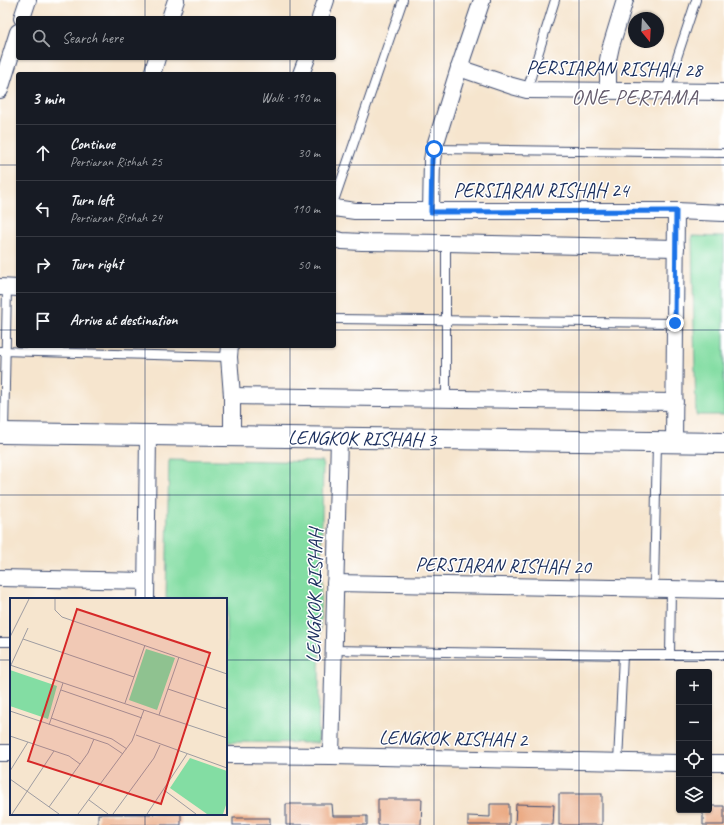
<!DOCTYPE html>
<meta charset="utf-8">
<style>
:root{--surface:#171b24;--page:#20242c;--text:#f1f3f6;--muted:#9ea1a6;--line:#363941}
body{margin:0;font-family:Caveat,sans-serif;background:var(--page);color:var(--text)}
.controls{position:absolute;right:12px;bottom:12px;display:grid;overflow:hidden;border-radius:4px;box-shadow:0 1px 3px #0004}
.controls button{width:36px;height:36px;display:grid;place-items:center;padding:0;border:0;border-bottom:1px solid var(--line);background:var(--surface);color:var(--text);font:20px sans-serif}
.compass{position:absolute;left:628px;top:12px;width:36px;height:36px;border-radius:50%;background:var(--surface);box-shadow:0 1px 3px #0004;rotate:162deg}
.stop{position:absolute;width:12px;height:12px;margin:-9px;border:3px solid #1a73e8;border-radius:50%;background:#fff}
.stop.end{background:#1a73e8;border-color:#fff;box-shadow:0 1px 4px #0008}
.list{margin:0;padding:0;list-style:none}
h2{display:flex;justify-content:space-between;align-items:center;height:52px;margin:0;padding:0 16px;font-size:17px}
h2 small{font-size:13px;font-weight:400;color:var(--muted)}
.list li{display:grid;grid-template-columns:26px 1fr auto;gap:12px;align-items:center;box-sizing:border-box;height:56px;padding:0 16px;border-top:1px solid var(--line)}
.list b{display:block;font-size:15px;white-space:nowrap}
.list p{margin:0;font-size:13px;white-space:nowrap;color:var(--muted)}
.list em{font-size:13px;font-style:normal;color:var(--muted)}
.icon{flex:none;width:22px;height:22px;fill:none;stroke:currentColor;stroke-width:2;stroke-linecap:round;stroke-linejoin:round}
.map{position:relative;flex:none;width:724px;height:825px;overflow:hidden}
.search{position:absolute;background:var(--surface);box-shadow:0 1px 3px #0004;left:16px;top:16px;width:320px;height:44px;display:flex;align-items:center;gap:10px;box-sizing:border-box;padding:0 14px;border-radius:4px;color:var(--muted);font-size:15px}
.panel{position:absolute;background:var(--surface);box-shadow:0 1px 3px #0004;left:16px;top:72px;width:320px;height:276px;border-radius:4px}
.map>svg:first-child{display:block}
</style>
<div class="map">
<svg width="724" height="825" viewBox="0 0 724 825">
<rect width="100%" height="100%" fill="#fff"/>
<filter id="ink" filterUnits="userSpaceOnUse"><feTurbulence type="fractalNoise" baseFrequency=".025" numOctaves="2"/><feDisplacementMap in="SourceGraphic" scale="8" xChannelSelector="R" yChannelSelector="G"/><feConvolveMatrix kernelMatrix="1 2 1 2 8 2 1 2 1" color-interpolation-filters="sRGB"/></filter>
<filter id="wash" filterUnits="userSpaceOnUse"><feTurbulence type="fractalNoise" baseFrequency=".012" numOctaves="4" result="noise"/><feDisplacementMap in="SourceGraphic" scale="16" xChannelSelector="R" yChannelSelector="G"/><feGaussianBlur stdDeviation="0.9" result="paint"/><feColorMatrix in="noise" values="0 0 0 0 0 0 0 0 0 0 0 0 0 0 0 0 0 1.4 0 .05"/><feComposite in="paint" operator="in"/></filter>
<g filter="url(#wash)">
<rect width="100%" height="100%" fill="#f6e5ce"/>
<g fill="#83dda3" stroke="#4f8680">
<path d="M692,236L724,237V415H696Z"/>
<path d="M169,459L323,462L318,743L226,742V599H166Z"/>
</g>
<g id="blocks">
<g fill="#ebac86">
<rect x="559" y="794" width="43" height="31"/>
<path d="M378,799H422L421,825H378Z"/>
<path d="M286,804H332L333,816H367V825H286Z"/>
<path d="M490,804H509V825H468V816L490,817Z"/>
<path d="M516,804L554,805L553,825H515Z"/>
<path d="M709,806H724V825H703V810H709Z"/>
<rect x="98" y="814" width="83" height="11"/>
<rect x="233" y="818" width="37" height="7"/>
</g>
</g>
</g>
<g filter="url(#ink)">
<use href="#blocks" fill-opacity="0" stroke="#3c4a6f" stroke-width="1"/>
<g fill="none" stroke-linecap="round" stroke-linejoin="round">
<g stroke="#3c4a6f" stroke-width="10">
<g id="service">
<path d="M527,90L555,0"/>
<path d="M666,91L696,0"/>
<path d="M434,149L724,153"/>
<path d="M334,201L403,0"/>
<path d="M334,319L675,323"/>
<path d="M0,351L229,357"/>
<path d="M446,399V243"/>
<path d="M4,433L7,287"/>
<path d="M654,589L657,442"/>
<path d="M0,642H11"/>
<path d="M333,650L623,655H724"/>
<path d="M670,655L671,589"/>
<path d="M618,762L623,655"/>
</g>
</g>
<g stroke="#3c4a6f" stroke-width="18">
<g id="minor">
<path d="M22,18L28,0"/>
<path d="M170,18L176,0"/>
<path d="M320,18L326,0"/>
<path d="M459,68L512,86L527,90L724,92"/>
<path d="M152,74L157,58"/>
<path d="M301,74L307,58"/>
<path d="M0,90L18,32"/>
<path d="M608,90V60L611,46L625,0"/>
<path d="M334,208L355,211H676L724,213"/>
<path d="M431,211L432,160L434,149L459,68L482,0"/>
<path d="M334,239L342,241L362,242L446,243L676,248"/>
<path d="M0,287L18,288"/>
<path d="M230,346L229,357L232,396V436"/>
<path d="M232,396L675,402"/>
<path d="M674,442L676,211"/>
<path d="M0,578L146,581"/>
<path d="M335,583L724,590"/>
<path d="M146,599L148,435"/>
<path d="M0,753H11"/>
<path d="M226,755L331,756L679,763"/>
<path d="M331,756L339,438"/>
<path d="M709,763H724"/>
</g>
</g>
<g stroke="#3c4a6f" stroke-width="22">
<path id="tertiary" d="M0,433L724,443"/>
</g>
<use href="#service" stroke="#fff" stroke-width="8"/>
<use href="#minor" stroke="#fff" stroke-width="16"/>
<use href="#tertiary" stroke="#fff" stroke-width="20"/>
</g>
</g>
<g fill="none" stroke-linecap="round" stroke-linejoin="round" filter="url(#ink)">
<path stroke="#1a73e8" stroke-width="5" d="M434,149L432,160L431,212L676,211L675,323"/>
</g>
<path fill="none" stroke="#1b2f5e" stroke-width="1" stroke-opacity="0.55" d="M145,0V18M290,0V18M434,0V825M579,0V825M145,58V74M290,58V74M0,165H18M334,165H724M0,330H18M334,330H724M145,346V599M290,346V825M0,495H724M0,660H11M226,660H724M145,814V825"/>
<g text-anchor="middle" stroke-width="3" stroke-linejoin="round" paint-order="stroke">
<g font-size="20" fill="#1b2f5e" stroke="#fff">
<text transform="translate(614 68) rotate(1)" y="7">PERSIARAN RISHAH 28</text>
<text x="541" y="197">PERSIARAN RISHAH 24</text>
<text transform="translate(362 438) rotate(1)" y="7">LENGKOK RISHAH 3</text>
<text transform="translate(503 565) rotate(1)" y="7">PERSIARAN RISHAH 20</text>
<text transform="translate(314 596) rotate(-89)" y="7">LENGKOK RISHAH</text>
<text transform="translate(453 738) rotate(1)" y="7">LENGKOK RISHAH 2</text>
</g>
<g font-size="21" letter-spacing="1" fill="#645b6c" stroke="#fff">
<text x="635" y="104">ONE PERTAMA</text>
</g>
</g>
<g transform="translate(10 598)">
<rect width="217" height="217" fill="#f6e5ce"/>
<path d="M136,51L165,60L147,112L119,102ZM0,72L47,88L38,121L0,108ZM180,160L217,173V204L213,216H197L160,190Z" fill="#83dda3"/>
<path fill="none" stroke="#9e9ca1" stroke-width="1" d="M45,1V12L52,19L217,76M0,39L19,1M13,41L124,79M0,67L217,140M1,67L18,30M158,91L217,111M51,92L132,120M115,105L135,47M0,113L98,146L113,156M149,117L169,59M41,120L102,141L117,151M39,127L53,85M126,137L217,170M0,138L59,158L70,166M0,173L18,144M0,181L49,216M154,192L186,216M79,202L98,216M39,209L78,155L84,141M2,216L44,153M68,216L122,143L134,112M103,216L144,160L150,147M137,216L177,156"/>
<path fill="#d62828" fill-opacity="0.15" stroke="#d62828" stroke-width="2" d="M67,11L200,55L151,206L18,163Z"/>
<rect width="217" height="217" fill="none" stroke="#1b2f5e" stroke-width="2"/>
</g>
</svg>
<div class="controls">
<button>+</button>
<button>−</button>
<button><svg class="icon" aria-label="locate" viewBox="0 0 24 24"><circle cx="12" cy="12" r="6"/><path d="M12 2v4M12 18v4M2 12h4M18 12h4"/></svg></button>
<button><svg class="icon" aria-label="layers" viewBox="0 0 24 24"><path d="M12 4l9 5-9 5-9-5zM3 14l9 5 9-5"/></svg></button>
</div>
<svg class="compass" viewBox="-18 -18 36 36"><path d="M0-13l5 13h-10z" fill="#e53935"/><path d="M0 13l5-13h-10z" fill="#9ea1a6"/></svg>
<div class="stop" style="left:434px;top:149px"></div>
<div class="stop end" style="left:675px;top:323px"></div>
<div class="search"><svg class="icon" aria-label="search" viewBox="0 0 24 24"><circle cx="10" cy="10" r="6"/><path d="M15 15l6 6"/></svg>Search here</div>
<section class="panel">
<h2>3 min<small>Walk · 190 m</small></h2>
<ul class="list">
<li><svg class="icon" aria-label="ahead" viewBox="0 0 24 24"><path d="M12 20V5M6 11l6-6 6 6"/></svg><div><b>Continue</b><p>Persiaran Rishah 25</p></div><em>30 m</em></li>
<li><svg class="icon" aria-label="left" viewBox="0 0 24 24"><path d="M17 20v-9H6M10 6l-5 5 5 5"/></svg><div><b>Turn left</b><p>Persiaran Rishah 24</p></div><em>110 m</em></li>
<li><svg class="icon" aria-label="right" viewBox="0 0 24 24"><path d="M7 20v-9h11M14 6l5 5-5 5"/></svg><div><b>Turn right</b></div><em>50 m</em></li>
<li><svg class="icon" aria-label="arrive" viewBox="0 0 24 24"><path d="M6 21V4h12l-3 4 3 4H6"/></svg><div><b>Arrive at destination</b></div></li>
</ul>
</section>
</div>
